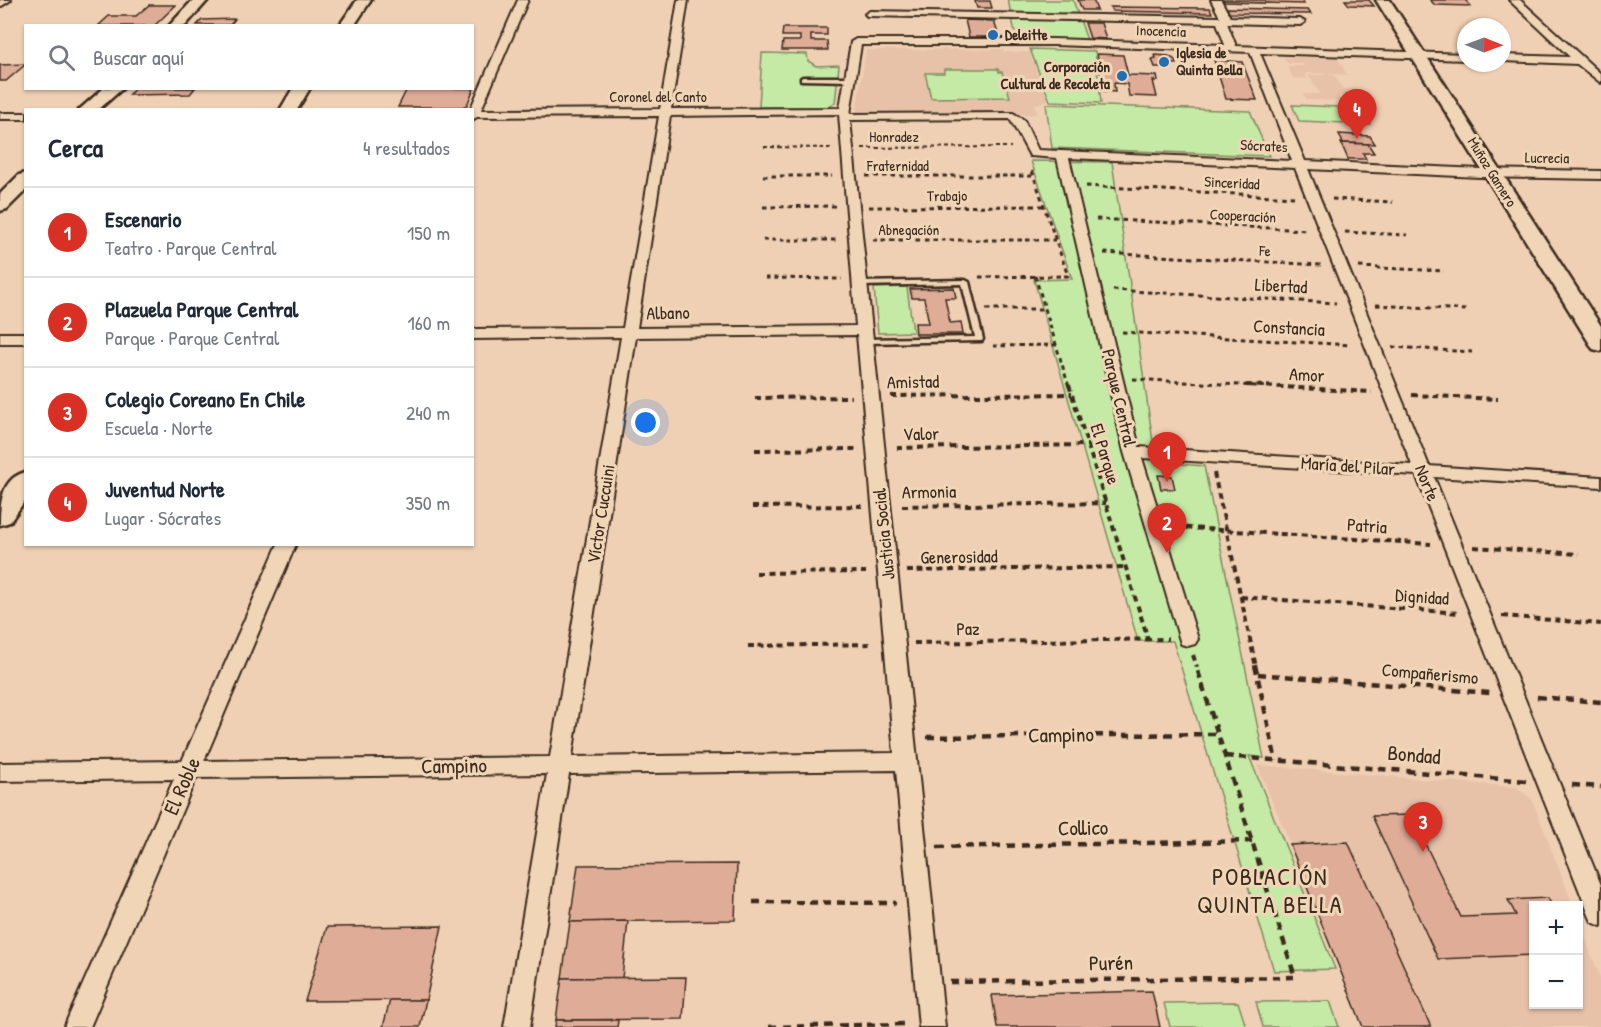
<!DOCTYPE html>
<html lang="es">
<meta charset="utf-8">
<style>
:root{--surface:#fff;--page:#f2f2f3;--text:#1f2937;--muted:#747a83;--line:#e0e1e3;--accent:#d93025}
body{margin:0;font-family:"Patrick Hand",sans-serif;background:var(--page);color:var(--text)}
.controls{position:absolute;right:18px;bottom:18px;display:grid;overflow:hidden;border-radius:0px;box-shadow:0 2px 4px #0004}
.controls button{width:54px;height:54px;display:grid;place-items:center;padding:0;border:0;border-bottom:2px solid var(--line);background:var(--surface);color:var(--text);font:30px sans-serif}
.compass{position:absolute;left:1457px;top:18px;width:54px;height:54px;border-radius:50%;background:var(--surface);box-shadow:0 2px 4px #0004;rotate:91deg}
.you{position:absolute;left:646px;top:423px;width:21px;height:21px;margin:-15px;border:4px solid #fff;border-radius:50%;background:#1a73e8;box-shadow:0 0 0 9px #1a73e833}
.badge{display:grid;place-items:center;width:39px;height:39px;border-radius:50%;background:var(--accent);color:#fff;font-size:20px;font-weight:700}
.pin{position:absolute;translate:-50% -50px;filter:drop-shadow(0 2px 3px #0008)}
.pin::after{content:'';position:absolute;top:32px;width:21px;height:18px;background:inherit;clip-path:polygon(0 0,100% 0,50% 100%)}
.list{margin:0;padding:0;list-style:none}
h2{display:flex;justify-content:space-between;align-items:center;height:78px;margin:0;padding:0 24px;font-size:26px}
h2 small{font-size:20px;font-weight:400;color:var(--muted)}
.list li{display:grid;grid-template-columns:39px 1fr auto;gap:18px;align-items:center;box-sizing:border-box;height:90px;padding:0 24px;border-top:2px solid var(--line)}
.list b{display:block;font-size:22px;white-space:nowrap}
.list p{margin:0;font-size:20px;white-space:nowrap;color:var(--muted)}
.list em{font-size:20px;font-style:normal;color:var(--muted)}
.icon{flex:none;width:33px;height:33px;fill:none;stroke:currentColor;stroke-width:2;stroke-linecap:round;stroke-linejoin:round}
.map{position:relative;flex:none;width:1601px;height:1027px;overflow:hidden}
.search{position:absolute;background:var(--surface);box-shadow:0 2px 4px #0004;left:24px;top:24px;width:450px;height:66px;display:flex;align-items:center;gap:15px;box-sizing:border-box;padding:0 21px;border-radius:0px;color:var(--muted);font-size:22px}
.panel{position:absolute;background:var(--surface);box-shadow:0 2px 4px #0004;left:24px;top:108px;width:450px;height:438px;border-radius:0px}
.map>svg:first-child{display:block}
</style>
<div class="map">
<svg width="1601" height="1027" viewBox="0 0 1601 1027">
<rect width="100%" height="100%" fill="#f0d0b4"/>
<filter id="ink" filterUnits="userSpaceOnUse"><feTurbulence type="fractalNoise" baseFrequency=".0167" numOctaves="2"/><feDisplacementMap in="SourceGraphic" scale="12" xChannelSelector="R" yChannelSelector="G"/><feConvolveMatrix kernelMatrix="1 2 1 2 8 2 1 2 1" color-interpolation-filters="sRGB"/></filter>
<g filter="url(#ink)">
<g fill="#e7c2a9">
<path d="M1003,49L1004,52H1030L1048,100L1035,105L1037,114L863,115L856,112L866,50Z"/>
<path d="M1283,57L1338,58L1347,75L1305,73L1307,79L1293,78L1287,66H1304L1302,63H1287Z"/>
<path d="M1308,75H1334L1343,89H1357L1361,96H1338L1341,101L1307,100L1303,94H1320Z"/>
<path d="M1257,765L1516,787L1532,799L1573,905L1534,906V1004H1578L1579,921L1601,980V1027H1367Z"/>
</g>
<g fill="#c5eaa5" stroke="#808a62" stroke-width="1.5">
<path d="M1008,0H1073L1087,40L1016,37Z"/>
<path d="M1030,49L1095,51L1101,103L1050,101Z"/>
<path d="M762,53L807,54L808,61L816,66L839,65L835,103L828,107H759Z"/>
<path d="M944,69H998L999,72H1002L1010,97L931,98L925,73H944Z"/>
<path d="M1046,104L1250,111L1269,156L1052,148Z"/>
<path d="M1292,105L1361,108L1370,124L1299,121Z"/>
<path d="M1031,161L1112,162L1156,462L1204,466L1264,758L1249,756L1335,969L1274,971L1173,641H1138L1034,280L1072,279Z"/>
<path d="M907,287L913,332L878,333L874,288Z"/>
<path d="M1330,1001L1339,1027H1263L1256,1002Z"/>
<path d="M1238,1002L1246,1027H1170L1164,1003Z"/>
</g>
<g fill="#dfac98" stroke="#3b2a1e" stroke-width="1.5">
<path d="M1078,0H1093L1097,10H1082Z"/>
<path d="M1223,0H1301L1304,4L1224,2Z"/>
<path d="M1345,0H1369L1374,6L1349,5Z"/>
<path d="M1430,0H1465L1471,6L1435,5Z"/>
<path d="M975,1H990L992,8H977Z"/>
<path d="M149,5H176L154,26H98L109,16H136Z"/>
<path d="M1110,7L1210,8L1212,13L1112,11Z"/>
<path d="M1227,8L1308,10L1311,14L1229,13Z"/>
<path d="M235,19L230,25H197L202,20Z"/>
<path d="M965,20L994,21L999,37H969Z"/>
<path d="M1085,23H1101L1106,39L1090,38Z"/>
<path d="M783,28H827V35H811V41H827L828,50H782L783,41H800V36H782Z"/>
<path d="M1097,54L1123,55L1128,75L1157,76L1158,81H1153L1157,97L1129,96L1127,84L1114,83L1115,92L1104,91Z"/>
<path d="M1155,55L1169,56L1175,60L1176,64L1162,63L1163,67H1155L1152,59L1156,58Z"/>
<path d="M1214,60L1242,62L1257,100L1226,99Z"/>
<path d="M26,64L6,81H0V65Z"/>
<path d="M135,88H195L190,94L129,95Z"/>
<path d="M474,88L467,105L462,107H398L407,89Z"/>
<path d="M1339,134L1370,136L1375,144L1343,143Z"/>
<path d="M1341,143L1368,144L1374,153H1363L1366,159H1348Z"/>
<path d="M954,288L956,298H945L950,323L961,322L963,334H916L915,323H929L924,298H912L910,289Z"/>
<path d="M1158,475L1172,476L1175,489H1161Z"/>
<path d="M1411,815L1461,917L1516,915L1508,900L1548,898L1552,906H1534V955L1438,959L1372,816Z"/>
<path d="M1348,842L1431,1027H1363L1290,845Z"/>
<path d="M737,864L735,920L570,922L578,865Z"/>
<path d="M628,921L622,978H562L570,922Z"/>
<path d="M442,926L426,1000L305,1001L327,927Z"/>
<path d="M686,977L683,1019L556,1020L562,978Z"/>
<path d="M1152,991L1160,1027H997L992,995Z"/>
<path d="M390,1000H426L420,1027H383Z"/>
<path d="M556,1020H618L617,1027H555Z"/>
</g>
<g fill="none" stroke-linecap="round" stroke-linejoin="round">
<g stroke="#3b2a1e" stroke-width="5">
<g id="lane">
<path d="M803,77H849L852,79L849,81L801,80V78Z"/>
<path d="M965,280L969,282L983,339L982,341L865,343L861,341L865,339L975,337L962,284L859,286L855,284L859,282Z"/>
</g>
</g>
<g stroke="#3b2a1e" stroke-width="4">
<g id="street">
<path d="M0,0H11L0,7Z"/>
<path d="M518,0H528L481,110L660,109L678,0H688L671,109L840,108L851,42L856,39H1054L1225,45L1217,23L867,16L865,14L870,11L1220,17L1211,0H1221L1230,17L1300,19L1305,22L1300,25L1227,23L1236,46L1466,54V60L1260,53L1305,161L1480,169L1601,171V179L1480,177L1308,169L1429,466L1601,477V487L1434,477L1601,885V926L1592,922L1589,915L1416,475L1142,458L1198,639L1195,644L1188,646L1181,644L1124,452L1057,158L1030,156L1010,119L850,120L945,1027H919L896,770L569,774L530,1027H504L547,774L196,778L90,1027H64L174,779L0,781V763L182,761L278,544H296L204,761L550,757L621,337L472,339V329L623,328L659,116L477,117L472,120V110H470ZM861,45H1054L1250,52L1292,161L1038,150L1024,120L1013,113L850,114ZM839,114L856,326L637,328L670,116ZM1069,158L1295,168L1412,465L1139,447ZM857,335L894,753L572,757L636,337Z"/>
<path d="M1509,0H1520L1601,74V83L1577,64L1502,61V55L1570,57Z"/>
<rect x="0" y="113" width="26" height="6"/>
<rect x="0" y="333" width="26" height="10"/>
</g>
</g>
<g stroke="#3b2a1e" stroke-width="5">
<g id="secondary">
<path d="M193,0H208L185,26H169Z"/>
<path d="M357,0H371L354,26H339Z"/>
<path d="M1376,0H1390L1601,326V351L1593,349L1590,344Z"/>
<path d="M104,88H123L98,110H79Z"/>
<path d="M293,88H310L297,110H280Z"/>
<path d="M26,173V190L7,209L0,211V194L19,175Z"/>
<path d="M26,472V499L10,522L0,525C0,504 1,478 26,472Z"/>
</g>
</g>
<g stroke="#3b2a1e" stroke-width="2" stroke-dasharray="4 3" stroke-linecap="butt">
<path d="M764,147L831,148"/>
<path d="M862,148L1011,147"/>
</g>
<g stroke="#3b2a1e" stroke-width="3" stroke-dasharray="4.5 4" stroke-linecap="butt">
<path d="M763,176H832"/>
<path d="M866,176H1034"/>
<path d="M1086,186L1294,197"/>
<path d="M1332,199L1393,202"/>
<path d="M763,207L835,206"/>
<path d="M869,207L1044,206"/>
<path d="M1096,219L1307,230"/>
<path d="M1345,232L1407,235"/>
<path d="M763,240H839"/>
<path d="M873,240H1055"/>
<path d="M1104,253L1322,265"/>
<path d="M1359,267L1444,271"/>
<path d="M1035,276L1069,387"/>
<path d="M979,277L1068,276L1031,168"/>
<path d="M765,278L842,279"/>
<path d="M1113,290L1336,303"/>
<path d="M1376,305L1466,310"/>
<path d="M986,309H1046"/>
<path d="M1122,332L1351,345"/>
<path d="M993,346L1057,345"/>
<path d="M1392,347L1472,352"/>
<path d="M1133,379L1273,387"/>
</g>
<g stroke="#3b2a1e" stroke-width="4" stroke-dasharray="6 4.5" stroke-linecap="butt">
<path d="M1069,385L1148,639"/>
<path d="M1246,385L1372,392"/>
<path d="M1412,395L1498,399"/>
<path d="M891,396L1072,394"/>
<path d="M755,398L851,397"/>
<path d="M897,448L1088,445"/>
<path d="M755,450L856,449"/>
<path d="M1214,473L1256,667"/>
<path d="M902,506L1106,503"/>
<path d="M752,507L862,506"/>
<path d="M1175,527L1431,544"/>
<path d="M1474,547L1579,554"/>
<path d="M907,571L1126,567"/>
<path d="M756,573L866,572"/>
<path d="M1241,597L1459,613"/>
<path d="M1502,616L1601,624"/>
<path d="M914,643L1168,639"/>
<path d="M748,646L874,644"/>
<path d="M1193,655L1197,667"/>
</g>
<g stroke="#3b2a1e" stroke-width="4.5" stroke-dasharray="8 6" stroke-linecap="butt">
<path d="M1255,665L1276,761"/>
<path d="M1258,674L1490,693"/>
<path d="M1537,697L1601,702"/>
<path d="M927,737L1218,734"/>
<path d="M1225,756L1526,781"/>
<path d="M1572,785L1601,787"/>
<path d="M937,847L1252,841"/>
<path d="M753,902L896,903"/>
<path d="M950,982L1295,977L1196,665"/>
<path d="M769,1027L907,1024"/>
</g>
<use href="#lane" fill="#f0d5b7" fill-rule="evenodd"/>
<use href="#street" fill="#f0d5b7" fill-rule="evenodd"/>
<use href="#secondary" fill="#f0d5b7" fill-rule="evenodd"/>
</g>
</g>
<g fill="#1f6fb2" stroke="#f0d5b7" stroke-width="2">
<circle cx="993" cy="35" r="6"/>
<circle cx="1164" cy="62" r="6"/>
<circle cx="1122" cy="76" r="6"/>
</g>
<g text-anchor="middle" stroke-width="6" stroke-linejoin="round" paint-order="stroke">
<g font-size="15" fill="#3b2a1e" stroke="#f0d5b7">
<text transform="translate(1161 31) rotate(2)" y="5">Inocencia</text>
<text x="658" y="102">Coronel del Canto</text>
<text x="894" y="142">Honradez</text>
<text transform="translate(1264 146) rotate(3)" y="5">Sócrates</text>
<text transform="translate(1547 158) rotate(1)" y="5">Lucrecia</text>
<text x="898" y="171">Fraternidad</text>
<text transform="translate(1492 172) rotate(58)" y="5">Muñoz Gamero</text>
<text transform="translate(1232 183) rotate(3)" y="5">Sinceridad</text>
<text transform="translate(947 196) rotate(-1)" y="5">Trabajo</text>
<text transform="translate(1243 216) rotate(3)" y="5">Cooperación</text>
<text x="909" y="235">Abnegación</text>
<text transform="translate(1265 251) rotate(3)" y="5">Fe</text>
</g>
<g font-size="15" font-weight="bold" fill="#3b2a1e" stroke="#f0d5b7" text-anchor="start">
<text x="1005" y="40">Deleitte</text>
<text x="1176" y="58">Iglesia de<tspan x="1176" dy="17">Quinta Bella</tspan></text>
<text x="1110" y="72" text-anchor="end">Corporación<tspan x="1110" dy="17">Cultural de Recoleta</tspan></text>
</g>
<g font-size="18" fill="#3b2a1e" stroke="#f0d5b7">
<text transform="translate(1281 286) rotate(3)" y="6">Libertad</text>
<text transform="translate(668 313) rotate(-1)" y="6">Albano</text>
<text transform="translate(1289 328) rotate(3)" y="6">Constancia</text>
<text transform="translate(1307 375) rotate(3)" y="6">Amor</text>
<text transform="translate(913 382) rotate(-1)" y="6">Amistad</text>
<text transform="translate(1119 398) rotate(77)" y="6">Parque Central</text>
<text transform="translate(921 434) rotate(-1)" y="6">Valor</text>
<text transform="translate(1105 454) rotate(73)" y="6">El Parque</text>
<text transform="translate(1348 466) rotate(4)" y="6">María del Pilar</text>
<text transform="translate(1427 483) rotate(68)" y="6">Norte</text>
<text transform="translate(929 492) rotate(-1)" y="6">Armonia</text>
<text transform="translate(601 514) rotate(-81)" y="6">Víctor Cuccuini</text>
<text transform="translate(1367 526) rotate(4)" y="6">Patria</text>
<text transform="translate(884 534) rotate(-96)" y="6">Justicia Social</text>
<text transform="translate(959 557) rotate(-1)" y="6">Generosidad</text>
<text transform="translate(1422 597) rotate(4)" y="6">Dignidad</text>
<text transform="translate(968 629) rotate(-1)" y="6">Paz</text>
<text transform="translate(1430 674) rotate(5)" y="6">Compañerismo</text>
</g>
<g font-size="21" fill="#3b2a1e" stroke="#f0d5b7">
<text transform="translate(1061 735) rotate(-1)" y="7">Campino</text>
<text transform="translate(1414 755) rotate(5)" y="7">Bondad</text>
<text transform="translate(454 766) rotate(-1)" y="7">Campino</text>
<text transform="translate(182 786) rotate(-66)" y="7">El Roble</text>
<text transform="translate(1083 828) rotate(-1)" y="7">Collico</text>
<text transform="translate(1111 963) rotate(-1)" y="7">Purén</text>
</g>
<g font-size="24" letter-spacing="1.5" fill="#3b2a1e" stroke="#f0d5b7">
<text x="1270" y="885">POBLACIÓN<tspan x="1270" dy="28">QUINTA BELLA</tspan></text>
</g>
</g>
</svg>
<div class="controls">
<button>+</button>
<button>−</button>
</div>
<svg class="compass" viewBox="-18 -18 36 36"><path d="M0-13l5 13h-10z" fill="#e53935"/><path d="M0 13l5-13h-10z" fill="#747a83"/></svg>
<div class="you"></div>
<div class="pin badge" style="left:1167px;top:482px">1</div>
<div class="pin badge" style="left:1167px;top:553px">2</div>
<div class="pin badge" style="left:1423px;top:852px">3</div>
<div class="pin badge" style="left:1357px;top:139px">4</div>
<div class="search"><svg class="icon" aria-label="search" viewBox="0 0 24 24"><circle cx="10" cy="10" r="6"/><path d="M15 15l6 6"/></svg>Buscar aquí</div>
<section class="panel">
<h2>Cerca<small>4 resultados</small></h2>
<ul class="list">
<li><span class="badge">1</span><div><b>Escenario</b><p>Teatro · Parque Central</p></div><em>150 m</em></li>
<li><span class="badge">2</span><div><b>Plazuela Parque Central</b><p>Parque · Parque Central</p></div><em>160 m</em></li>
<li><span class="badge">3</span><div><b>Colegio Coreano En Chile</b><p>Escuela · Norte</p></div><em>240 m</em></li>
<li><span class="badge">4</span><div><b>Juventud Norte</b><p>Lugar · Sócrates</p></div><em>350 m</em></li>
</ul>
</section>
</div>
